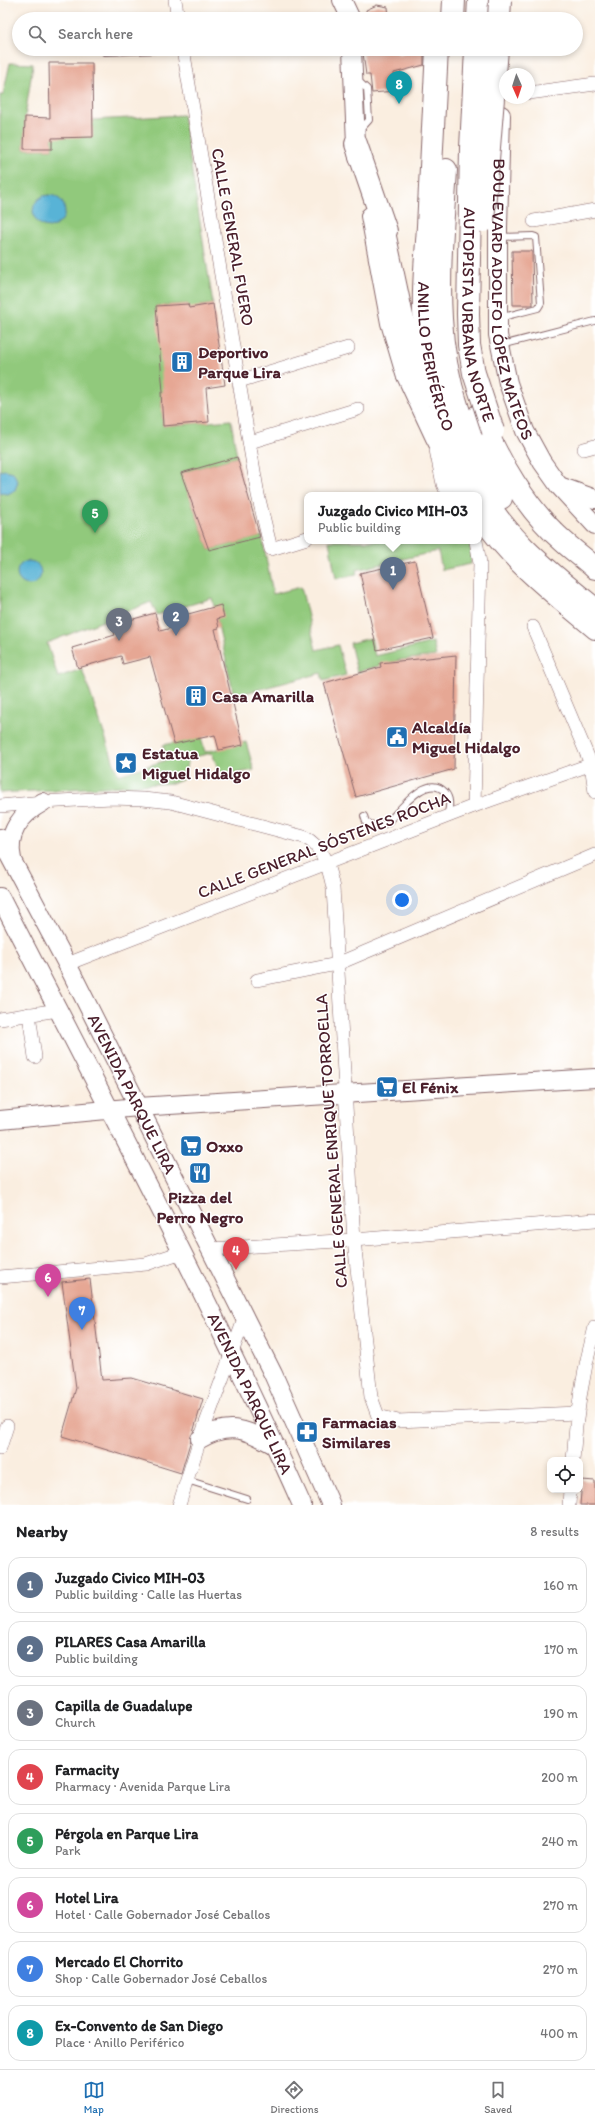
<!DOCTYPE html>
<meta charset="utf-8">
<style>
:root{--surface:#fff;--page:#f6f6f6;--text:#202124;--muted:#757577;--line:#e0e0e0;--accent:#1f6fb2}
body{margin:0;font-family:Itim,sans-serif;background:var(--page);color:var(--text)}
.controls{position:absolute;right:12px;bottom:12px;display:grid;overflow:hidden;border-radius:8px;box-shadow:0 2px 6px #0003}
.controls button{width:36px;height:36px;display:grid;place-items:center;padding:0;border:0;border-bottom:1px solid var(--line);background:var(--surface);color:var(--text);font:20px sans-serif}
.compass{position:absolute;left:499px;top:68px;width:36px;height:36px;border-radius:50%;background:var(--surface);box-shadow:0 2px 6px #0003;rotate:177deg}
.you{position:absolute;left:402px;top:900px;width:14px;height:14px;margin:-10px;border:3px solid #fff;border-radius:50%;background:#1a73e8;box-shadow:0 0 0 6px #1a73e833}
.badge{display:grid;place-items:center;width:26px;height:26px;border-radius:50%;background:var(--accent);color:#fff;font-size:13px;font-weight:700}
.pin{position:absolute;translate:-50% -33px;filter:drop-shadow(0 1px 2px #0008)}
.pin::after{content:'';position:absolute;top:21px;width:14px;height:12px;background:inherit;clip-path:polygon(0 0,100% 0,50% 100%)}
.popup{position:absolute;left:304px;top:492px;width:178px;height:52px;box-sizing:border-box;display:grid;place-content:center;border-radius:8px;background:var(--surface);filter:drop-shadow(0 1px 3px #0005);font-size:13px;white-space:nowrap;color:var(--muted)}
.popup b{font-size:15px;color:var(--text)}
.popup::after{content:'';position:absolute;left:50%;top:100%;margin-left:-8px;border:8px solid transparent;border-top-color:var(--surface)}
.list{margin:0;padding:0;list-style:none}
h2{display:flex;justify-content:space-between;align-items:center;height:52px;margin:0;padding:0 16px;font-size:17px}
h2 small{font-size:13px;font-weight:400;color:var(--muted)}
.list li{display:grid;grid-template-columns:26px 1fr auto;gap:12px;align-items:center;box-sizing:border-box;height:56px;margin:0 8px 8px;padding:0 8px;border:1px solid var(--line);border-radius:12px}
.list b{display:block;font-size:15px;white-space:nowrap}
.list p{margin:0;font-size:13px;white-space:nowrap;color:var(--muted)}
.list em{font-size:13px;font-style:normal;color:var(--muted)}
.icon{flex:none;width:22px;height:22px;fill:none;stroke:currentColor;stroke-width:2;stroke-linecap:round;stroke-linejoin:round}
.map{position:relative;flex:none;width:595px;height:1505px;overflow:hidden}
.search{position:absolute;background:var(--surface);box-shadow:0 2px 6px #0003;left:12px;right:12px;top:12px;height:44px;display:flex;align-items:center;gap:10px;box-sizing:border-box;padding:0 14px;border-radius:22px;color:var(--muted);font-size:15px}
.sheet{height:564px;background:var(--surface)}
nav{display:flex;justify-content:space-around;align-items:center;box-sizing:border-box;height:56px;border-top:1px solid var(--line);background:var(--surface);font-size:11px;color:var(--muted)}
nav a{display:grid;justify-items:center;gap:2px}
nav .on{color:var(--accent)}
.map>svg:first-child{display:block}
</style>
<div class="map">
<svg width="595" height="1505" viewBox="0 0 595 1505">
<rect width="100%" height="100%" fill="#fff"/>
<filter id="ink" filterUnits="userSpaceOnUse"><feTurbulence type="fractalNoise" baseFrequency=".025" numOctaves="2"/><feDisplacementMap in="SourceGraphic" scale="8" xChannelSelector="R" yChannelSelector="G"/><feConvolveMatrix kernelMatrix="1 2 1 2 8 2 1 2 1" color-interpolation-filters="sRGB"/></filter>
<filter id="wash" filterUnits="userSpaceOnUse"><feTurbulence type="fractalNoise" baseFrequency=".012" numOctaves="4" result="noise"/><feDisplacementMap in="SourceGraphic" scale="16" xChannelSelector="R" yChannelSelector="G"/><feGaussianBlur stdDeviation="0.9" result="paint"/><feColorMatrix in="noise" values="0 0 0 0 0 0 0 0 0 0 0 0 0 0 0 0 0 1.4 0 .05"/><feComposite in="paint" operator="in"/></filter>
<g filter="url(#wash)">
<rect width="100%" height="100%" fill="#faeee0"/>
<g fill="#91c97c" stroke="#6e7454">
<path d="M10,63L33,64L25,117L24,149H52V138L93,120L183,115L213,304L200,306L208,352L193,354L188,304L156,306L189,390L161,392L163,426L231,420L237,457L181,473L209,550L262,536L273,594L301,587L316,650L338,645L346,675L323,681L321,673L234,696L212,598L157,615L151,602L47,643L58,677L82,669L118,775L167,760L163,745L201,737L205,752L246,742L254,770L221,776L212,753L189,758L182,780L174,783L0,793V95H3Z"/>
<path d="M329,541H468L471,544V564L442,570L438,551L356,570L357,574L336,579Z"/>
<path d="M371,638L375,656L433,642L436,656L400,660L357,672L350,643Z"/>
</g>
<g fill="#58b3d6" stroke="#516980">
<circle cx="49" cy="211" r="16"/>
<path d="M5,470L13,472L18,482L15,490L8,494L0,493V471Z"/>
<circle cx="29" cy="573" r="12"/>
</g>
<g id="blocks">
<g fill="#e6a794">
<path d="M377,5L388,7L389,19H367L366,10Z"/>
<path d="M369,49H391L392,51H397L398,55L414,49L424,50V65L394,73L395,91L372,93L370,75H366L363,53L369,52Z"/>
<path d="M49,63H92L93,137L52,138V149H24L25,117L50,118Z"/>
<path d="M512,251H532L533,305H513Z"/>
<path d="M188,304L189,308L213,304L225,385L206,388L209,422L163,426L161,392H163L156,306Z"/>
<path d="M237,457L260,537L209,550L181,473Z"/>
<path d="M415,561L433,638L377,650L360,573Z"/>
<path d="M221,605L224,617L217,619L219,628L215,629L243,745L219,750L215,735L174,744L150,657L123,664L121,656L78,668L72,648L115,635L112,625L155,613L160,631L183,625L181,616Z"/>
<path d="M456,655L454,769L356,797L324,683L381,667L380,663Z"/>
<path d="M90,1279L102,1380L132,1378L203,1399L181,1473L62,1436L76,1388L62,1282Z"/>
<path d="M582,1480L595,1481V1505H580Z"/>
</g>
</g>
</g>
<g filter="url(#ink)">
<use href="#blocks" fill-opacity="0" stroke="#88676a" stroke-width="1"/>
<g fill="none" stroke-linecap="round" stroke-linejoin="round">
<g stroke="#88676a" stroke-width="8">
<g id="lane">
<path d="M105,52L182,49"/>
<path d="M357,80L367,89L369,120L360,130"/>
<path d="M499,237L533,236L536,237L541,303L538,308L499,318"/>
<path d="M502,345L595,321"/>
<path d="M364,816L366,822C374,826 379,827 387,823C400,810 427,772 445,792C451,799 450,807 447,815"/>
<path d="M187,1480L247,1499"/>
</g>
</g>
<g stroke="#88676a" stroke-width="14">
<g id="street">
<path d="M175,0L178,19"/>
<path d="M183,49L258,495L271,549L307,538"/>
<path d="M529,93L595,84"/>
<path d="M534,221L595,210"/>
<path d="M239,381L348,348"/>
<path d="M250,442L358,409"/>
<path d="M584,449L595,446"/>
<path d="M436,450L443,484L448,495"/>
<path d="M533,627L591,764L595,792"/>
<path d="M0,806L43,802L111,798L143,799L171,802L304,837C323,846 329,868 333,888L354,1240L371,1397L378,1416L398,1421L577,1413"/>
<path d="M474,806L480,563L476,541"/>
<path d="M67,964L474,806L595,763"/>
<path d="M257,980L337,964L595,855"/>
<path d="M29,1014L35,1057"/>
<path d="M0,1019L58,1010"/>
<path d="M211,1249L354,1240L595,1220"/>
<path d="M0,1277L146,1264L182,1252"/>
<path d="M0,1448L7,1426"/>
<path d="M573,1460C576,1414 583,1371 595,1327"/>
<path d="M179,1505L200,1439L245,1317"/>
<path d="M569,1505L570,1490"/>
</g>
</g>
<g stroke="#88676a" stroke-width="20">
<g id="secondary">
<path d="M342,0L351,19"/>
<path d="M352,49L356,144L358,158"/>
<path id="s1" d="M501,115L498,227V335L508,383L525,431L542,462L559,486L595,525"/>
<path d="M370,216L390,323L405,374L434,436L465,495"/>
<path d="M562,487L595,499"/>
<path d="M479,516C510,562 553,595 595,630"/>
<path id="s2" d="M0,838L67,964L273,1374L331,1505"/>
<path d="M12,859C6,833 21,814 43,802"/>
<path id="s3" d="M0,897C103,1098 210,1298 302,1505"/>
<path d="M0,1120L138,1107L595,1078"/>
<path d="M200,1439C230,1421 248,1430 276,1446"/>
</g>
</g>
<g stroke="#88676a" stroke-width="24">
<g id="highway">
<path d="M453,19L454,0"/>
<path d="M478,19L479,0"/>
<path id="s4" d="M437,49C434,108 431,167 428,226C426,262 421,299 426,335C435,413 468,492 524,548C546,570 571,590 595,609"/>
<path d="M356,144L386,231"/>
<path d="M446,170C443,219 438,269 441,319C444,383 466,443 501,498"/>
<path d="M381,218L409,349L426,395"/>
<path d="M479,415C497,459 527,510 564,542C574,551 585,559 595,568"/>
</g>
</g>
<use href="#lane" stroke="#fff" stroke-width="6"/>
<use href="#street" stroke="#fff" stroke-width="13"/>
<use href="#secondary" stroke="#fff" stroke-width="18"/>
<use href="#highway" stroke="#fff" stroke-width="22"/>
<g stroke="#88676a" stroke-width="24" stroke-linecap="butt">
<g id="highway-bridge">
<path d="M499,19L500,0"/>
<path id="s5" d="M476,49L471,148L468,314L469,345L474,373L493,431"/>
<path d="M483,221L497,49"/>
</g>
</g>
<use href="#highway-bridge" stroke="#fff" stroke-width="22"/>
</g>
</g>
<defs>
<g id="building-square" transform="scale(1.15)"><rect x="-9" y="-9" width="18" height="18" rx="4" fill="#1f6fb2" stroke="#fff"/><path d="M-4-6H4V6H1V3H-1V6H-4ZM-2.5-4.3h1.7v1.8h-1.7ZM.8-4.3h1.7v1.8H.8ZM-2.5-1h1.7V.8h-1.7ZM.8-1h1.7V.8H.8Z" fill="#fff"/></g>
<g id="civic-square" transform="scale(1.15)"><rect x="-9" y="-9" width="18" height="18" rx="4" fill="#1f6fb2" stroke="#fff"/><path d="M-.6-6.5H3V-4.5H.6V-3L4-1V1h2V6H-6V1h2V-1L-.6-3ZM-1.2 2.5V6h2.4V2.5Z" fill="#fff"/></g>
<g id="sight-square" transform="scale(1.15)"><rect x="-9" y="-9" width="18" height="18" rx="4" fill="#1f6fb2" stroke="#fff"/><path d="M0-6L1.8-2.2L6-1.7L2.9 1.2L3.7 5.4L0 3.3L-3.7 5.4L-2.9 1.2L-6-1.7L-1.8-2.2Z" fill="#fff"/></g>
<g id="supermarket-square" transform="scale(1.15)"><rect x="-9" y="-9" width="18" height="18" rx="4" fill="#1f6fb2" stroke="#fff"/><path d="M-6-5.5h2.5l.6 2H6L4.5 2H-2.5L-4.4-4H-6ZM-1.5 3.2a1.3 1.3 0 1 0 .1 0ZM3 3.2a1.3 1.3 0 1 0 .1 0Z" fill="#fff"/></g>
<g id="restaurant-square" transform="scale(1.15)"><rect x="-9" y="-9" width="18" height="18" rx="4" fill="#1f6fb2" stroke="#fff"/><path d="M-5-6h1v4h1v-4h1v4h1v-4h1v5L-1.5 .5V6h-2V.5L-5-1ZM5-6V6H3V1.5H1.5Q1.5-4 5-6Z" fill="#fff"/></g>
<g id="pharmacy-square" transform="scale(1.15)"><rect x="-9" y="-9" width="18" height="18" rx="4" fill="#1f6fb2" stroke="#fff"/><path d="M-2-6h4v4h4v4h-4v4h-4v-4h-4v-4h4Z" fill="#fff"/></g>
</defs>
<g fill-rule="evenodd">
<use href="#building-square" x="182" y="362"/>
<use href="#building-square" x="196" y="696"/>
<use href="#civic-square" x="397" y="737"/>
<use href="#sight-square" x="126" y="763"/>
<use href="#supermarket-square" x="387" y="1087"/>
<use href="#supermarket-square" x="191" y="1146"/>
<use href="#restaurant-square" x="200" y="1173"/>
<use href="#pharmacy-square" x="307" y="1432"/>
</g>
<g text-anchor="middle" stroke-width="3" stroke-linejoin="round" paint-order="stroke">
<g font-size="17" fill="#4a1f2b" stroke="#fff">
<text transform="translate(233 237) rotate(80)" y="6">CALLE GENERAL FUERO</text>
<text dy="6" stroke="none"><textPath href="#s1" startOffset="186">BOULEVARD ADOLFO LÓPEZ MATEOS</textPath></text>
<text dy="6" stroke="none"><textPath href="#s5" startOffset="267">AUTOPISTA URBANA NORTE</textPath></text>
<text dy="6" stroke="none"><textPath href="#s4" startOffset="309">ANILLO PERIFÉRICO</textPath></text>
<text transform="translate(324 845) rotate(-21)" y="6">CALLE GENERAL SÓSTENES ROCHA</text>
<text dy="6" stroke="none"><textPath href="#s2" startOffset="288">AVENIDA PARQUE LIRA</textPath></text>
<text transform="translate(331 1141) rotate(-94)" y="6">CALLE GENERAL ENRIQUE TORROELLA</text>
<text dy="6" stroke="none"><textPath href="#s3" startOffset="556">AVENIDA PARQUE LIRA</textPath></text>
</g>
<g font-size="17" font-weight="bold" fill="#4a1f2b" stroke="#fff" text-anchor="start">
<text x="198" y="358">Deportivo<tspan x="198" dy="20">Parque Lira</tspan></text>
<text x="212" y="702">Casa Amarilla</text>
<text x="412" y="733">Alcaldía<tspan x="412" dy="20">Miguel Hidalgo</tspan></text>
<text x="142" y="759">Estatua<tspan x="142" dy="20">Miguel Hidalgo</tspan></text>
<text x="402" y="1093">El Fénix</text>
<text x="206" y="1152">Oxxo</text>
<text x="200" y="1203" text-anchor="middle">Pizza del<tspan x="200" dy="20">Perro Negro</tspan></text>
<text x="322" y="1428">Farmacias<tspan x="322" dy="20">Similares</tspan></text>
</g>
</g>
</svg>
<div class="controls">
<button><svg class="icon" aria-label="locate" viewBox="0 0 24 24"><circle cx="12" cy="12" r="6"/><path d="M12 2v4M12 18v4M2 12h4M18 12h4"/></svg></button>
</div>
<svg class="compass" viewBox="-18 -18 36 36"><path d="M0-13l5 13h-10z" fill="#e53935"/><path d="M0 13l5-13h-10z" fill="#757577"/></svg>
<div class="you"></div>
<div class="pin badge" style="left:393px;top:590px;background:#5c6f8a">1</div>
<div class="popup"><b>Juzgado Civico MIH-03</b>Public building</div>
<div class="pin badge" style="left:176px;top:636px;background:#5c6f8a">2</div>
<div class="pin badge" style="left:119px;top:641px;background:#6b7280">3</div>
<div class="pin badge" style="left:236px;top:1270px;background:#e0444e">4</div>
<div class="pin badge" style="left:95px;top:533px;background:#2e9e5b">5</div>
<div class="pin badge" style="left:48px;top:1297px;background:#d1479c">6</div>
<div class="pin badge" style="left:82px;top:1330px;background:#3f7fe0">7</div>
<div class="pin badge" style="left:399px;top:104px;background:#0f9aa8">8</div>
<div class="search"><svg class="icon" aria-label="search" viewBox="0 0 24 24"><circle cx="10" cy="10" r="6"/><path d="M15 15l6 6"/></svg>Search here</div>
</div>
<section class="sheet">
<h2>Nearby<small>8 results</small></h2>
<ul class="list">
<li><span class="badge" style="background:#5c6f8a">1</span><div><b>Juzgado Civico MIH-03</b><p>Public building · Calle las Huertas</p></div><em>160 m</em></li>
<li><span class="badge" style="background:#5c6f8a">2</span><div><b>PILARES Casa Amarilla</b><p>Public building</p></div><em>170 m</em></li>
<li><span class="badge" style="background:#6b7280">3</span><div><b>Capilla de Guadalupe</b><p>Church</p></div><em>190 m</em></li>
<li><span class="badge" style="background:#e0444e">4</span><div><b>Farmacity</b><p>Pharmacy · Avenida Parque Lira</p></div><em>200 m</em></li>
<li><span class="badge" style="background:#2e9e5b">5</span><div><b>Pérgola en Parque Lira</b><p>Park</p></div><em>240 m</em></li>
<li><span class="badge" style="background:#d1479c">6</span><div><b>Hotel Lira</b><p>Hotel · Calle Gobernador José Ceballos</p></div><em>270 m</em></li>
<li><span class="badge" style="background:#3f7fe0">7</span><div><b>Mercado El Chorrito</b><p>Shop · Calle Gobernador José Ceballos</p></div><em>270 m</em></li>
<li><span class="badge" style="background:#0f9aa8">8</span><div><b>Ex-Convento de San Diego</b><p>Place · Anillo Periférico</p></div><em>400 m</em></li>
</ul>
</section>
<nav>
<a class="on"><svg class="icon" aria-label="map" viewBox="0 0 24 24"><path d="M3 6l6-2 6 2 6-2v14l-6 2-6-2-6 2zM9 4v14M15 6v14"/></svg>Map</a>
<a><svg class="icon" aria-label="directions" viewBox="0 0 24 24"><path d="M12 3l9 9-9 9-9-9zM9 14v-3h6M13 9l2 2-2 2"/></svg>Directions</a>
<a><svg class="icon" aria-label="saved" viewBox="0 0 24 24"><path d="M7 4h10v16l-5-4-5 4z"/></svg>Saved</a>
</nav>
